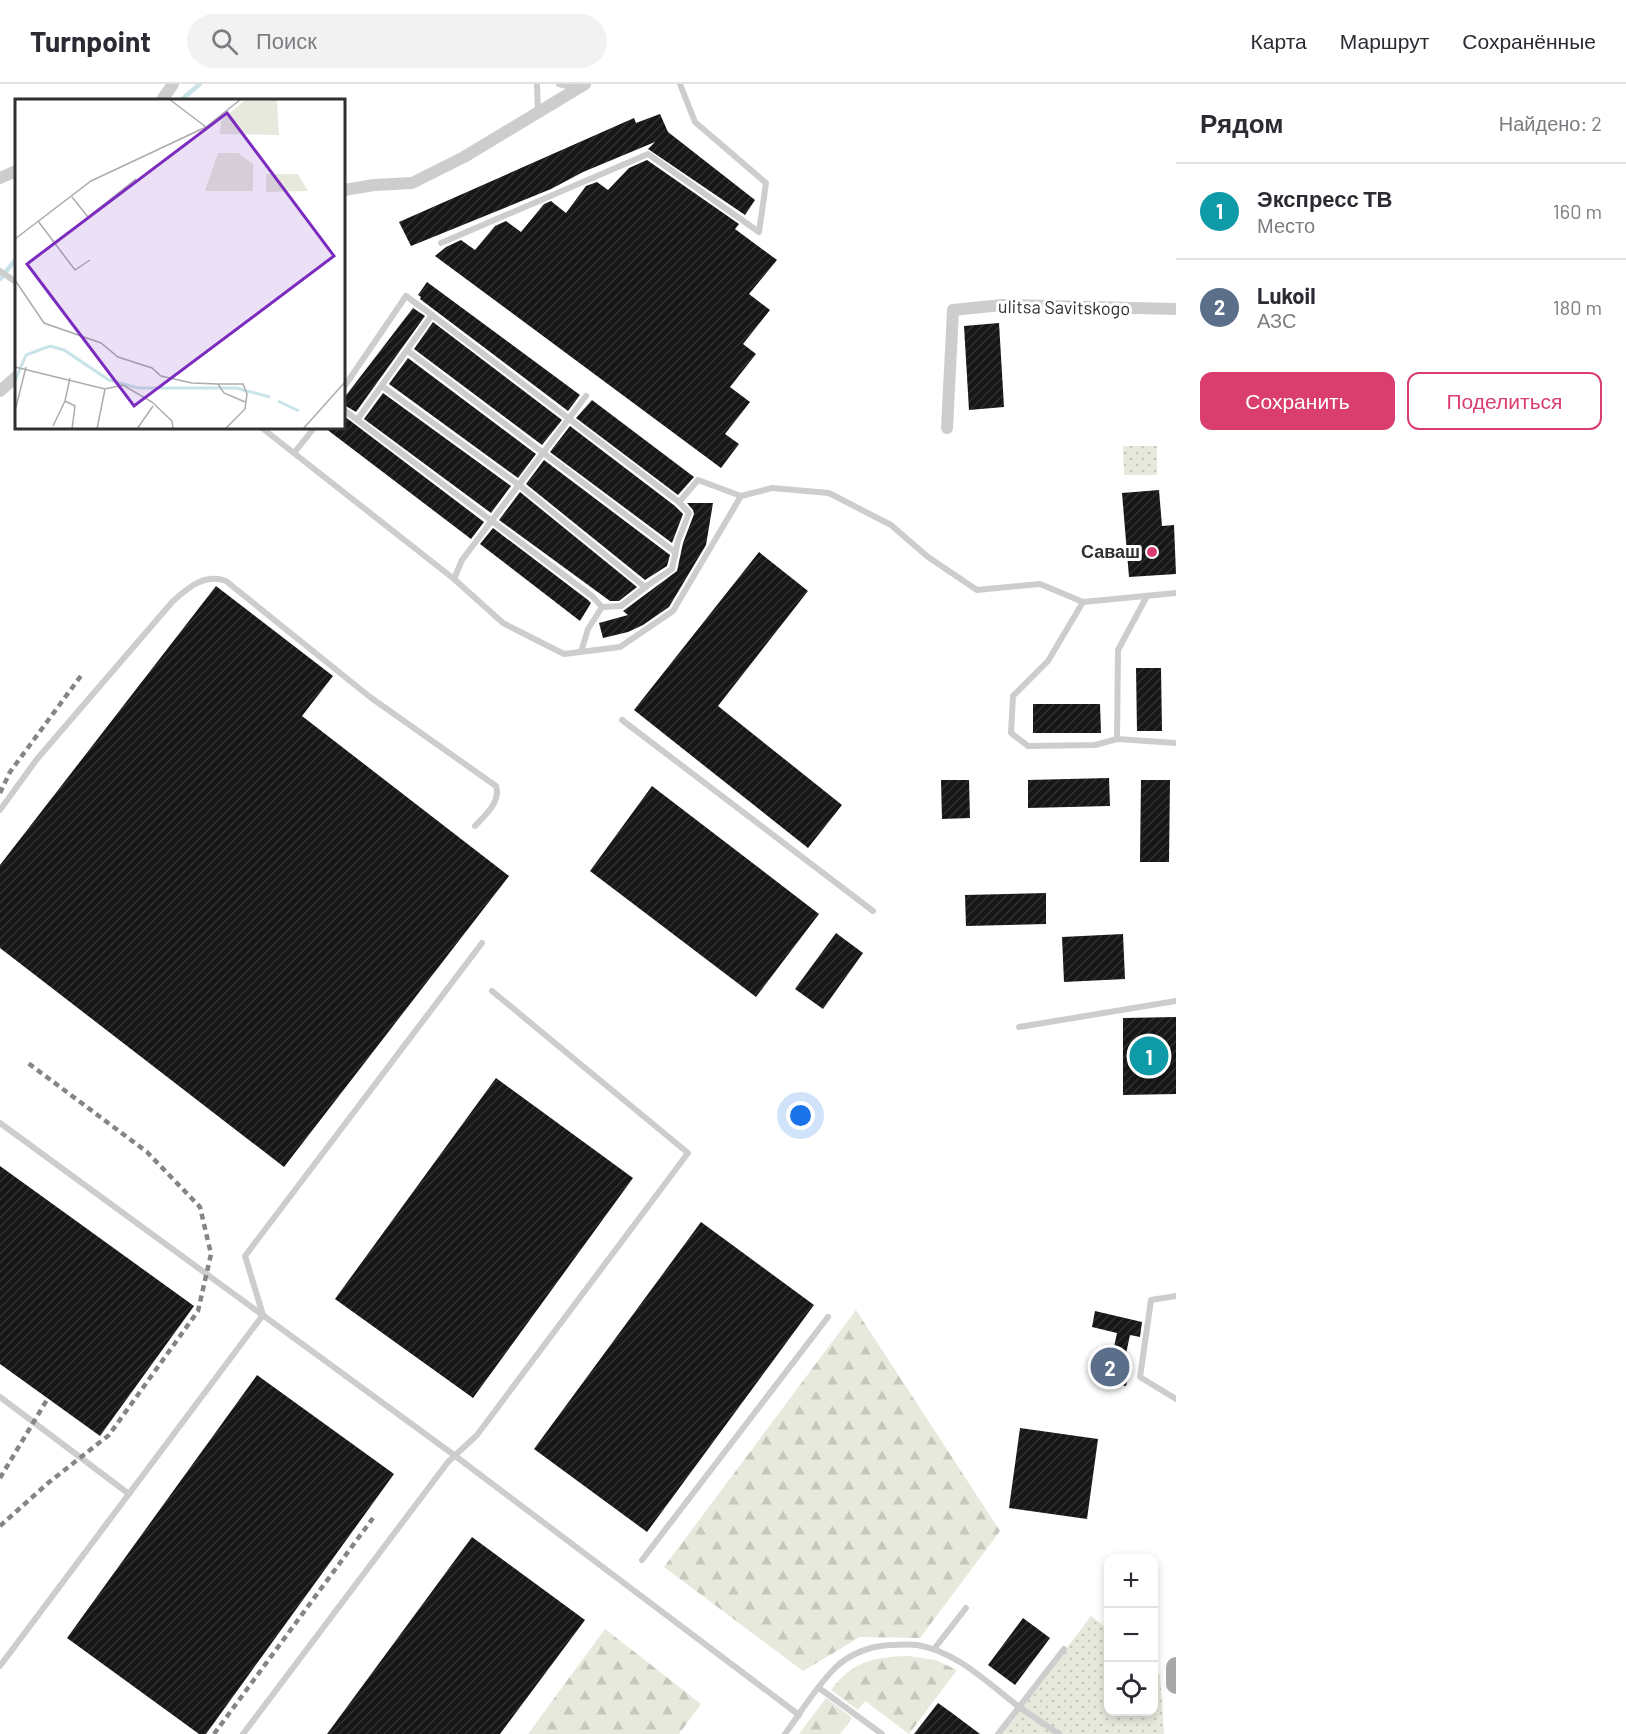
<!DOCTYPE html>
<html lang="ru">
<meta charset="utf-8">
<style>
:root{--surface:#fff;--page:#f2f2f3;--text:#2b2b33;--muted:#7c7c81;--line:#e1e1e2;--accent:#da3e6e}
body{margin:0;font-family:Barlow,sans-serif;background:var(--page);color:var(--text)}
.controls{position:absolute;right:18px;bottom:18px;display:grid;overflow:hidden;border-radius:12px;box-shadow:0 3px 9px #0003}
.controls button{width:54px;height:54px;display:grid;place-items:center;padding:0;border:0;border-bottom:2px solid var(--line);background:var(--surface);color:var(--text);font:30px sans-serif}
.you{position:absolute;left:801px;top:1032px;width:21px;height:21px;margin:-15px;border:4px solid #fff;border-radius:50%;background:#1a73e8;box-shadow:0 0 0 9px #1a73e833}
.badge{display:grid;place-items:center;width:39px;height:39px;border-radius:50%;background:var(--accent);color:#fff;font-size:20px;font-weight:700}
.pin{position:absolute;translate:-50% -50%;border:3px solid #fff;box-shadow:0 2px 6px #0006}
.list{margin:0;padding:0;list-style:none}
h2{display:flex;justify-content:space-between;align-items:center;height:78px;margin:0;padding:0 24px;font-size:26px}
h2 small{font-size:20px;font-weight:400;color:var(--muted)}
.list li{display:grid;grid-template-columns:39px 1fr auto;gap:18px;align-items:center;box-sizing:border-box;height:96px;padding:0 24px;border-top:2px solid var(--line)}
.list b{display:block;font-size:22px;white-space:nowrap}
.list p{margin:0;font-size:20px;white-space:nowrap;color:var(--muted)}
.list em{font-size:20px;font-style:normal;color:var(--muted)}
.actions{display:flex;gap:12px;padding:18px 24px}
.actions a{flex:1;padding:14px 0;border:2px solid var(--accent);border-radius:12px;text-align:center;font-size:21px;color:var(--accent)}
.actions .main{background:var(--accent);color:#fff}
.icon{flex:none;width:33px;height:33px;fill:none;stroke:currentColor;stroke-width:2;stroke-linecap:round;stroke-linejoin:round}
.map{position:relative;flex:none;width:1176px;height:1650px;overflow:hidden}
header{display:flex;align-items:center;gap:36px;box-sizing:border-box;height:84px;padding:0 30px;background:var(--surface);border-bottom:2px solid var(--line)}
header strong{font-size:28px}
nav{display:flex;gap:33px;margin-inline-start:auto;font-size:21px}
.search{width:420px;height:54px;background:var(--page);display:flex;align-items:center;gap:15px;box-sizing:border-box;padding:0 21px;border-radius:33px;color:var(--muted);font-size:22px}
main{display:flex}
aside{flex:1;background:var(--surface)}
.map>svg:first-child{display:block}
</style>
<header>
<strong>Turnpoint</strong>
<div class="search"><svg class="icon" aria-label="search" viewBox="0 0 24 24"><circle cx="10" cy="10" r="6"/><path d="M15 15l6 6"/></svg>Поиск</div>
<nav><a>Карта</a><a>Маршрут</a><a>Сохранённые</a></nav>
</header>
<main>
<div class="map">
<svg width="1176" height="1650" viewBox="0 0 1176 1650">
<defs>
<pattern id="forest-firs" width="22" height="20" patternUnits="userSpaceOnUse" patternTransform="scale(1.5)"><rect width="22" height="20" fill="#e6e9dc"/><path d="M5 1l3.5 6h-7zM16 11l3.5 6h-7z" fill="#c6c8bd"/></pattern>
<pattern id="park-dots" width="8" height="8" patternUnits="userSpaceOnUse" patternTransform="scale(1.5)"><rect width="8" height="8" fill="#e6e9dc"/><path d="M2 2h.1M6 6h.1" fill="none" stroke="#c6c8bd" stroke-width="1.8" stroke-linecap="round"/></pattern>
<pattern id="building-hatch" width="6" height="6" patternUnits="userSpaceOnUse" patternTransform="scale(1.5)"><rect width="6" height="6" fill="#171717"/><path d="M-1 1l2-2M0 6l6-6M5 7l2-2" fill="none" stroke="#303030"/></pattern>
</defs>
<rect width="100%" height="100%" fill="#fff"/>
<g fill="url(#forest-firs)">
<path d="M856,1226L1000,1447L920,1554L860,1553L803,1587L664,1483Z"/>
<path d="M605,1545L701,1620L679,1650H528Z"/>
<path d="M908,1572L936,1576L957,1586L909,1650L865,1617L858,1626L831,1606C853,1577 874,1573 908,1572Z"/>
<path d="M826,1614L852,1634L840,1650H799Z"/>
</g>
<g fill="url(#park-dots)">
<path d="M1123,362H1157V391H1124Z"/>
<path d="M1091,1532L1108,1545V1628H1154V1589L1160,1590L1164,1650H1001Z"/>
</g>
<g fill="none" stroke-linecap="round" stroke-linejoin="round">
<g stroke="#c9e4e8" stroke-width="4.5">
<path d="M181,16L200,0"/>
<path d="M0,195L16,175"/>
</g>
</g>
<g fill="url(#building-hatch)">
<path d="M660,30L668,48L755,116L745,131L648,65L655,58L583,88L551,105L411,162L399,138L634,34L636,39Z"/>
<path d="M647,76L739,140L735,145L777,176L749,210L770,226L743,260L756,270L730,303L750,318L725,350L739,360L721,384L435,172L446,163L461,156L475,166L495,142L506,137L521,148L544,120L551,117L566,129L586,102L597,98L608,106L629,84Z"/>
<path d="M427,198L580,311L568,327L420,215L421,213L418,211Z"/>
<path d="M413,224L425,232L356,328L344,321V314Z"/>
<path d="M433,238L562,336L542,361L414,265Z"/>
<path d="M999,239L1004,323L969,326L964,242Z"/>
<path d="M408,274L536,370L518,394L389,300Z"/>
<path d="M383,309L511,402L491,429L364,335Z"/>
<path d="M592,316L694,393L678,411L576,334Z"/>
<path d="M344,332L484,438L471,455L325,344H344Z"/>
<path d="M570,342L675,422L683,430L672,459L550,368Z"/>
<path d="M544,376L670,471L667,482L645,496L526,400Z"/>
<path d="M1159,406L1162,442L1174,441L1176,490L1129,493L1122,409Z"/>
<path d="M520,408L637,503L619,517H610L499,436Z"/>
<path d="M687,419H713L706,461L669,523L643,541L628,548L603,554L599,539L628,531L623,527L677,487L683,459L694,430L693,426Z"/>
<path d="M493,444L588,516L591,519L580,537L480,460Z"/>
<path d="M759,468L808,507L718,622L842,721L808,764L634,626Z"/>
<path d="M216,502L333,592L302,632L509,792L284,1083L0,864V781Z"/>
<path d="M1136,584H1161L1162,647H1137Z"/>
<path d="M1033,620H1100L1101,649H1033Z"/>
<path d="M1109,694L1110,722L1028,724V696Z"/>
<path d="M941,696H969L970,734L942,735Z"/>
<path d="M1141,696H1170L1169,778H1140Z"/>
<path d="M652,702L819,830L756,913L590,787Z"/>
<path d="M1046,809V840L966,842L965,811Z"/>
<path d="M836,849L863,869L823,925L795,905Z"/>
<path d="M1123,850L1125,895L1064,898L1062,853Z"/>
<path d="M1176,933V1010L1123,1011V934Z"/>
<path d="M496,994L633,1094L473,1314L335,1215Z"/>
<path d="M0,1082L194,1222L100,1352L0,1280Z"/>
<path d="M701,1138L814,1221L647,1448L534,1365Z"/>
<path d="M1095,1227L1142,1238L1140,1253L1130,1251L1124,1279L1131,1281L1126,1302L1100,1297L1104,1275L1111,1277L1117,1249L1092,1243Z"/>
<path d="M257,1291L394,1390L206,1650H199L67,1554Z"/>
<path d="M1020,1344L1098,1355L1087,1435L1009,1424Z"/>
<path d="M472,1453L585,1536L500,1650H327Z"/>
<path d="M1023,1534L1050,1554L1015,1601L988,1581Z"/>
<path d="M938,1619L952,1629L980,1650H914Z"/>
</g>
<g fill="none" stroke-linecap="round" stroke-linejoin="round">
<g stroke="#cdcdcd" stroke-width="6">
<path d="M537,0L538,29"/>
<path d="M559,0L575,4"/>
<path d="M441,159L648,70L759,148L766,99L695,38L680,0"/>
<path d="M0,187L16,198"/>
<path d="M408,267L675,468"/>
<path d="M344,303L406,212L432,231"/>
<path d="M586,312L462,476L454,495L503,539L564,570L620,563L673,527L741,412L772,404L829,409L891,441L928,473L977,506L1040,500L1083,518L1176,509"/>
<path d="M344,326L592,512L602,523L621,522L647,502"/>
<path d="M357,336L432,231L679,418L689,429L678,457L672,485L645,503L523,404L382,302"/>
<path d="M262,344L454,495"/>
<path d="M294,369L314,344"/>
<path d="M679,418L698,396L741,412"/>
<path d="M1083,518L1048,577L1013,612L1011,649L1028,662L1095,661L1117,655L1118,566L1147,512"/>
<path d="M581,568L588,545L602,523"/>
<path d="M622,636L873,827"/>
<path d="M1117,655L1176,659"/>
<path d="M0,726L37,675L173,517C188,504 204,489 226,497L370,613L496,702C501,718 485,731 475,742"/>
<path d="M1019,943L1176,917"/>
<path d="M0,1039L454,1371L799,1631"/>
<path d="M1176,1212L1151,1216L1140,1293L1176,1315"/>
<path d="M0,1313L129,1410"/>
<path d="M642,1476L828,1233"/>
<path d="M934,1565L966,1524"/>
<path d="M0,1582L263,1231L245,1172L482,859"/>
<path d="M819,1604L882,1650"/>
<path d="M243,1650L448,1378L477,1351L688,1069L492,907"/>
<path d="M785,1650C801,1628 816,1603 835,1584C849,1570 870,1562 890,1561C899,1561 908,1560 917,1561C956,1567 989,1600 1019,1623L1064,1565"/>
<path d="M998,1650L1019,1623L1059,1650"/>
</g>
<g stroke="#cdcdcd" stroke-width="12">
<path d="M162,16L173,0"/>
<path d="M0,94L16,87"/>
<path d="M344,106L374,101L412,99L464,73L585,0"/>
<path d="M0,307L16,293"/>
<path d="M947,344L953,226L1002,221L1176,225"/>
</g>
<path stroke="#a8a8a8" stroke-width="20" d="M1176,1583V1600"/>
<g stroke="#858585" stroke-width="4.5" stroke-dasharray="6 4.5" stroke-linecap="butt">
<path d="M0,709L10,688L83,589"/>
<path d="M0,1394L48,1314"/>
<path d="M0,1442L48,1399L109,1351L198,1227L211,1170L200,1123L147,1068L28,979"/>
<path d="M214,1650L373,1434"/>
</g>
</g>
<circle fill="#da3e6e" stroke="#fff" stroke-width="2" cx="1152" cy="468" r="6"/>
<g text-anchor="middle" stroke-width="6" stroke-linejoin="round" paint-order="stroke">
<g font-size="18" fill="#303030" stroke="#fff">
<text transform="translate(1064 224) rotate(1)" y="6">ulitsa Savitskogo</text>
</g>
<g font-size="18" font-weight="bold" fill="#303030" stroke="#fff" text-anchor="end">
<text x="1140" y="474">Саваш</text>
</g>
</g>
<g transform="translate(15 15)">
<rect width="330" height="330" fill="#fff"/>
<path d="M203,54H223L238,65V92H190ZM251,75H283L293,92L251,93Z" fill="#e6e9dc"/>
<path d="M231,0H262L264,36L205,35L206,22Z" fill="#e6e9dc"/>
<path fill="none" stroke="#c9e4e8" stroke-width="3" d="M0,282L11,256L35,247L49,251L94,281L123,289H221L255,298M263,302L284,312"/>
<path fill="none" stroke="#acacac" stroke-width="1.5" d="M154,0L191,28M57,98L73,118L121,80M23,122L60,171L75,161M0,140L76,82L191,28L226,0M0,181L29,224L86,244L103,258L137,269L146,277L177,284L203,285L209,294L230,303M0,268L90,290L108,286L137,303L157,322L158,330M203,285H228L232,295L230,310L210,330M50,302L60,307L57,330M0,312L11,268M38,327L50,302L55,279M82,330L90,290M122,330L138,307M288,330L330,283"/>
<path fill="#7b2cbf" fill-opacity="0.15" stroke="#7b2cbf" stroke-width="3" d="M212,14L319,157L119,307L12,165Z"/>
<rect width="330" height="330" fill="none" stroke="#303030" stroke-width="3"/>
</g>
</svg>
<div class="controls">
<button>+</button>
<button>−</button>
<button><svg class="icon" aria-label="locate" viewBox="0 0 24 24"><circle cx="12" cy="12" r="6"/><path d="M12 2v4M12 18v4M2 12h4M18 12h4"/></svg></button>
</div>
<div class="you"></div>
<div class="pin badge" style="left:1149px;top:972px;background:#0f9aa8">1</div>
<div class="pin badge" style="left:1110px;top:1283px;background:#5c6f8a">2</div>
</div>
<aside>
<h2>Рядом<small>Найдено: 2</small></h2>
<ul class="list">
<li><span class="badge" style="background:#0f9aa8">1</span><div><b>Экспресс ТВ</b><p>Место</p></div><em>160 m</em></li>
<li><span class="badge" style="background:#5c6f8a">2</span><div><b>Lukoil</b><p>АЗС</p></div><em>180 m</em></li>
</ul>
<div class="actions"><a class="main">Сохранить</a><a>Поделиться</a></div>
</aside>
</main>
